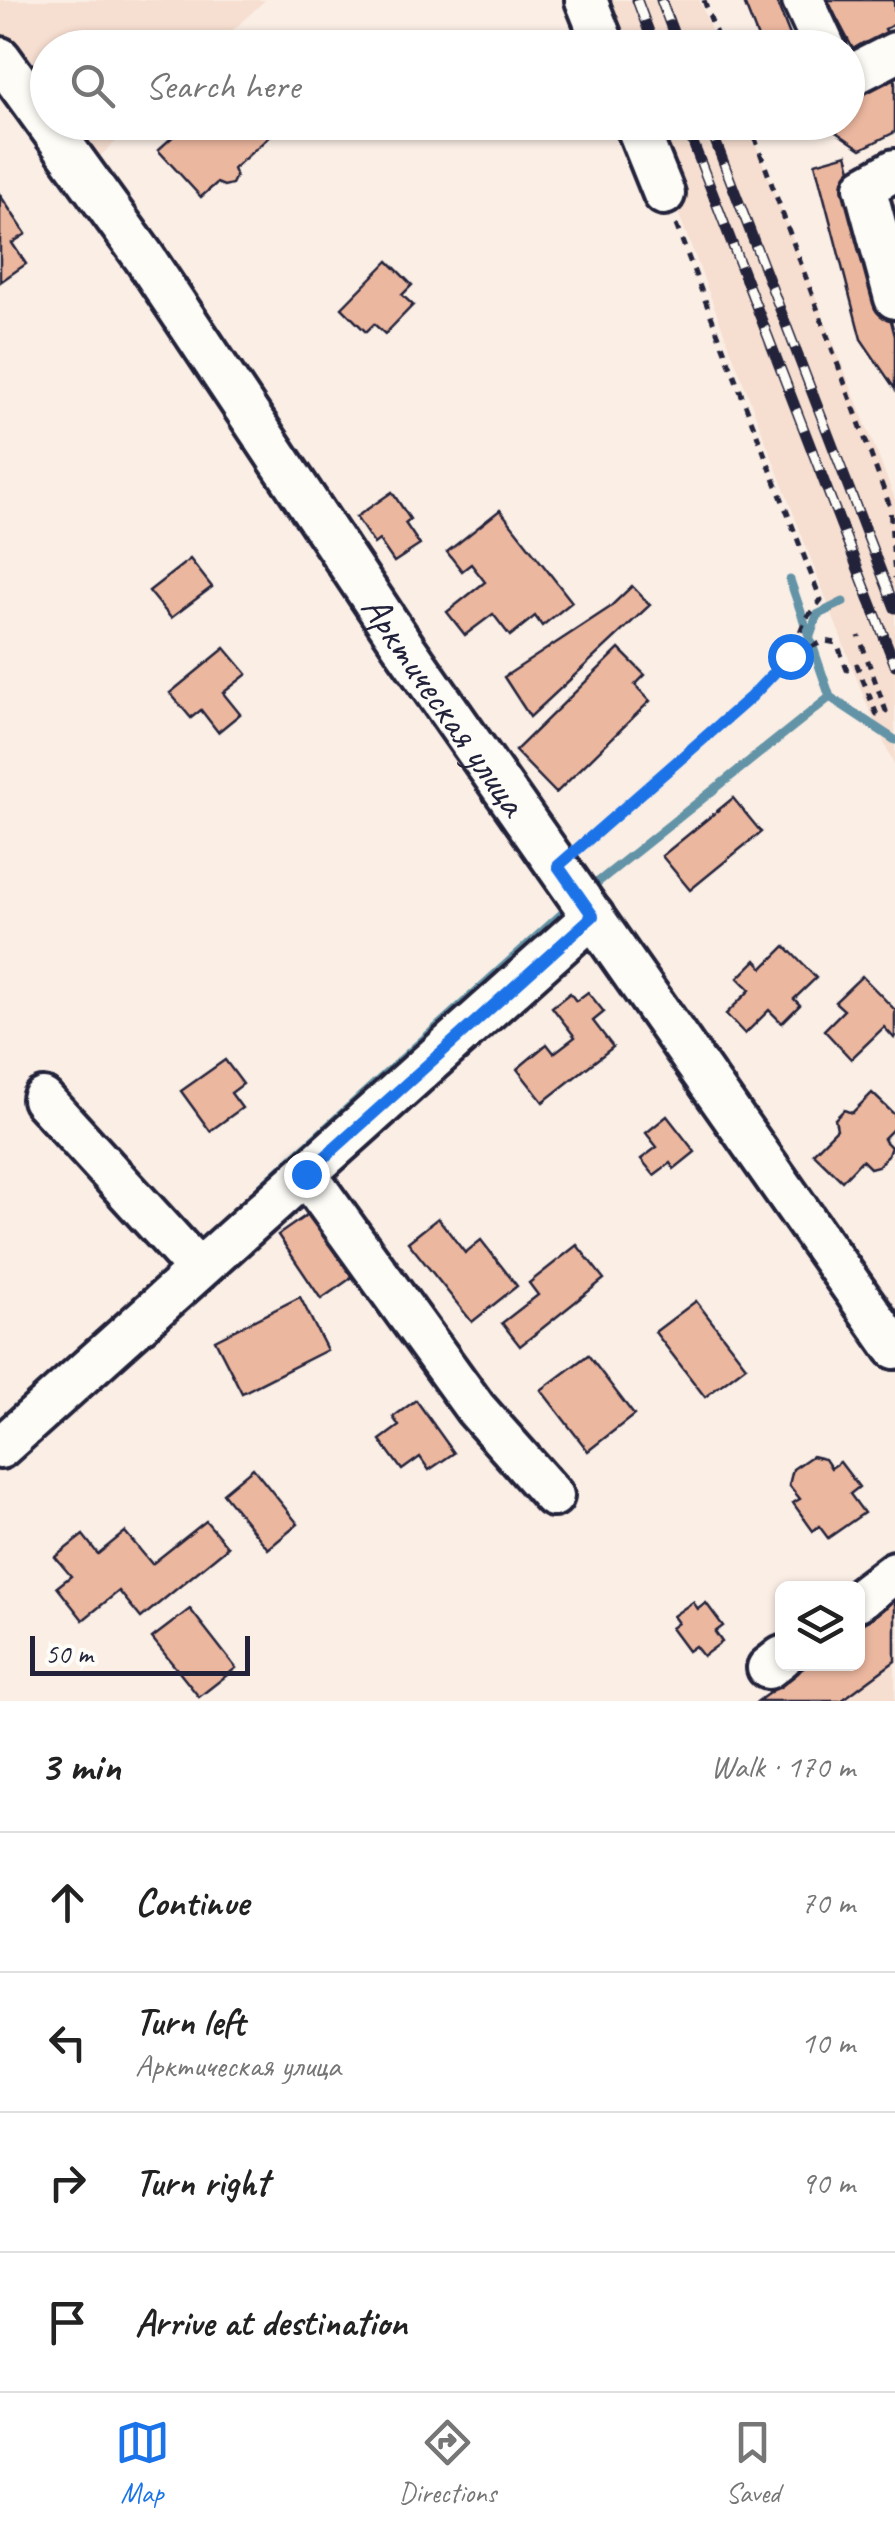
<!DOCTYPE html>
<meta charset="utf-8">
<style>
:root{--surface:#fff;--page:#f2f2f2;--text:#222;--muted:#767676;--line:#e0e0e0;--accent:#1a73e8}
body{margin:0;font-family:Caveat,sans-serif;background:var(--page);color:var(--text)}
.controls{position:absolute;right:30px;bottom:30px;display:grid;overflow:hidden;border-radius:15px;box-shadow:0 2px 8px #0004}
.controls button{width:90px;height:90px;display:grid;place-items:center;padding:0;border:0;border-bottom:2px solid var(--line);background:var(--surface);color:var(--text);font:50px sans-serif}
.scale{position:absolute;left:30px;bottom:25px;width:220px;box-sizing:border-box;padding-left:10px;border:5px solid #22223b;border-top:0;font-size:28px;line-height:35px;white-space:nowrap;color:#22223b;-webkit-text-stroke:8px #fdfcf7;paint-order:stroke}
.stop{position:absolute;width:30px;height:30px;margin:-22px;border:8px solid #1a73e8;border-radius:50%;background:#fff}
.stop.end{background:#1a73e8;border-color:#fff;box-shadow:0 2px 10px #0008}
.list{margin:0;padding:0;list-style:none}
h2{display:flex;justify-content:space-between;align-items:center;height:130px;margin:0;padding:0 40px;font-size:42px}
h2 small{font-size:32px;font-weight:400;color:var(--muted)}
.list li{display:grid;grid-template-columns:65px 1fr auto;gap:30px;align-items:center;box-sizing:border-box;height:140px;padding:0 40px;border-top:2px solid var(--line)}
.list b{display:block;font-size:38px;white-space:nowrap}
.list p{margin:0;font-size:32px;white-space:nowrap;color:var(--muted)}
.list em{font-size:32px;font-style:normal;color:var(--muted)}
.icon{flex:none;width:55px;height:55px;fill:none;stroke:currentColor;stroke-width:2;stroke-linecap:round;stroke-linejoin:round}
.map{position:relative;flex:none;width:895px;height:1701px;overflow:hidden}
.search{position:absolute;background:var(--surface);box-shadow:0 2px 8px #0004;left:30px;right:30px;top:30px;height:110px;display:flex;align-items:center;gap:25px;box-sizing:border-box;padding:0 35px;border-radius:55px;color:var(--muted);font-size:38px}
.sheet{height:690px;background:var(--surface)}
nav{display:flex;justify-content:space-around;align-items:center;box-sizing:border-box;height:140px;border-top:2px solid var(--line);background:var(--surface);font-size:28px;color:var(--muted)}
nav a{display:grid;justify-items:center;gap:5px}
nav .on{color:var(--accent)}
.map>svg:first-child{display:block}
</style>
<div class="map">
<svg width="895" height="1701" viewBox="0 0 895 1701">
<rect width="100%" height="100%" fill="#faeee5"/>
<filter id="ink" filterUnits="userSpaceOnUse"><feTurbulence type="fractalNoise" baseFrequency=".01" numOctaves="2"/><feDisplacementMap in="SourceGraphic" scale="20" xChannelSelector="R" yChannelSelector="G"/><feConvolveMatrix kernelMatrix="1 2 1 2 8 2 1 2 1" color-interpolation-filters="sRGB"/></filter>
<g filter="url(#ink)">
<g fill="#f6ded0">
<path d="M0,0H265L215,47L48,48L47,97L0,33Z"/>
<path d="M597,0H699L718,47H615Z"/>
<path d="M66,123H136L95,161Z"/>
<path d="M644,123H747L895,499V767L863,695Z"/>
<path d="M895,1600V1701H758L809,1664H858V1627Z"/>
</g>
<g fill="none" stroke-linecap="round" stroke-linejoin="round">
<g stroke="#6393a6" stroke-width="9">
<path d="M790,580L830,697L895,740"/>
<path d="M810,635L817,615L843,602"/>
<path d="M588,890L830,697"/>
<path d="M261,1187L566,910"/>
</g>
</g>
<g fill="#ecb79f" stroke="#22223b" stroke-width="2.5">
<path d="M743,0H776L795,48H762Z"/>
<path d="M827,0H894L895,24L885,29L892,43L869,55L863,43L853,49Z"/>
<path d="M895,70V132L861,149L827,126L826,122H848V94Z"/>
<path d="M189,122H270L277,130L233,169L236,176L232,184L224,186L217,183L201,197L158,150Z"/>
<path d="M847,154L895,336V389L861,339L815,163Z"/>
<path d="M0,195L26,234L12,243L26,264L0,282Z"/>
<path d="M388,261L412,285L402,295L413,305L385,334L374,324L366,332L342,308Z"/>
<path d="M392,492L410,519L405,523L420,545L394,562L379,540L374,544L356,517Z"/>
<path d="M500,510L572,602L542,626L535,616L510,636L493,614L465,635L447,612L485,582L471,564L462,571L447,552Z"/>
<path d="M190,559L212,587L171,618L149,591Z"/>
<path d="M632,586L650,605L530,717L504,677L609,608Z"/>
<path d="M225,648L247,674L223,693L240,714L218,732L201,710L191,718L170,693Z"/>
<path d="M619,649L645,675L635,685L650,701L556,793L515,751Z"/>
<path d="M733,798L761,832L690,890L662,856Z"/>
<path d="M785,946L816,978L794,999L800,1005L782,1023L769,1010L745,1034L726,1014L750,990L738,978L756,960L763,968Z"/>
<path d="M862,976L895,1010V1036L894,1038L884,1027L851,1059L824,1030L844,1010L835,1002Z"/>
<path d="M588,992L604,1012L593,1021L613,1047L543,1102L517,1069L547,1044L554,1053L575,1037L552,1007L570,993L576,1001Z"/>
<path d="M225,1060L243,1084L231,1093L242,1108L210,1131L181,1091Z"/>
<path d="M872,1093L895,1115V1127L883,1139L891,1147L888,1155L878,1166L870,1168L862,1160L842,1181L813,1153L837,1129L835,1119L844,1110L852,1113Z"/>
<path d="M667,1116L695,1152L674,1169L670,1163L654,1175L641,1159L657,1147L646,1133Z"/>
<path d="M311,1212L354,1276L321,1299L278,1235Z"/>
<path d="M438,1218L465,1253L481,1240L517,1286L472,1322L408,1242Z"/>
<path d="M577,1245L604,1279L520,1346L502,1323L538,1295L529,1283Z"/>
<path d="M300,1297L327,1350L242,1393L215,1340Z"/>
<path d="M696,1301L746,1366L705,1397L655,1332Z"/>
<path d="M588,1355L634,1415L588,1451L541,1390Z"/>
<path d="M416,1400L454,1453L429,1470L420,1457L402,1470L380,1440L399,1426L393,1417Z"/>
<path d="M812,1456L825,1459L831,1468L840,1462L859,1487L850,1494L864,1513L828,1538L819,1526L813,1531L793,1503L800,1499L789,1485L793,1469Z"/>
<path d="M253,1468L298,1524L268,1549L223,1493Z"/>
<path d="M206,1521L228,1547L141,1618L119,1591L83,1620L57,1587L71,1576L55,1557L83,1535L98,1554L125,1532L152,1564Z"/>
<path d="M895,1600V1661L841,1701H758L809,1664H858V1627Z"/>
<path d="M693,1602L698,1609L706,1603L723,1626L715,1632L722,1642L703,1656L695,1646L688,1651L671,1628L678,1623L673,1616Z"/>
<path d="M190,1609L236,1668L199,1697L152,1638Z"/>
</g>
<g fill="none" stroke-linecap="round" stroke-linejoin="round">
<g stroke="#22223b" stroke-width="48">
<g id="minor">
<path d="M586,0L605,48"/>
<path d="M803,0L825,48"/>
<path id="s1" d="M0,58L144,257L406,650L895,1348"/>
<path d="M848,77L895,53"/>
<path d="M635,122L664,194"/>
<path d="M895,170L865,187L895,298"/>
<path d="M43,1099L198,1269"/>
<path d="M306,1174L475,1408L553,1496"/>
<path d="M0,1448L593,916"/>
<path d="M858,1600L895,1572"/>
<path d="M768,1668L782,1657"/>
</g>
</g>
<g stroke="#22223b" stroke-width="5" stroke-dasharray="8 8" stroke-linecap="butt">
<path d="M704,0L721,48"/>
<path d="M749,122L890,507L895,578"/>
<path d="M676,225L821,600L805,620L790,656"/>
<path d="M583,844L751,697L790,656L825,641L837,643L847,670L857,665L877,715L886,711L859,636"/>
</g>
<use href="#minor" stroke="#fdfcf7" stroke-width="40"/>
<g stroke="#22223b" stroke-width="11">
<g id="rail">
<path d="M637,0L655,48"/>
<path d="M661,0L679,48"/>
<path d="M685,122L895,665"/>
<path d="M708,122L895,608"/>
</g>
</g>
<use href="#rail" stroke="#fdfcf7" stroke-width="8" stroke-dasharray="22" stroke-linecap="butt"/>
</g>
</g>
<g fill="none" stroke-linecap="round" stroke-linejoin="round" filter="url(#ink)">
<path stroke="#1a73e8" stroke-width="12" d="M306,1174L593,916L558,866L751,697L790,656"/>
</g>
<g text-anchor="middle" stroke-width="8" stroke-linejoin="round" paint-order="stroke">
<g font-size="40" fill="#22223b" stroke="#fdfcf7">
<text dy="14" stroke="none"><textPath href="#s1" startOffset="785">Арктическая улица</textPath></text>
</g>
</g>
</svg>
<div class="controls">
<button><svg class="icon" aria-label="layers" viewBox="0 0 24 24"><path d="M12 4l9 5-9 5-9-5zM3 14l9 5 9-5"/></svg></button>
</div>
<div class="scale">50 m</div>
<div class="stop" style="left:790px;top:656px"></div>
<div class="stop end" style="left:306px;top:1174px"></div>
<div class="search"><svg class="icon" aria-label="search" viewBox="0 0 24 24"><circle cx="10" cy="10" r="6"/><path d="M15 15l6 6"/></svg>Search here</div>
</div>
<section class="sheet">
<h2>3 min<small>Walk · 170 m</small></h2>
<ul class="list">
<li><svg class="icon" aria-label="ahead" viewBox="0 0 24 24"><path d="M12 20V5M6 11l6-6 6 6"/></svg><div><b>Continue</b></div><em>70 m</em></li>
<li><svg class="icon" aria-label="left" viewBox="0 0 24 24"><path d="M17 20v-9H6M10 6l-5 5 5 5"/></svg><div><b>Turn left</b><p>Арктическая улица</p></div><em>10 m</em></li>
<li><svg class="icon" aria-label="right" viewBox="0 0 24 24"><path d="M7 20v-9h11M14 6l5 5-5 5"/></svg><div><b>Turn right</b></div><em>90 m</em></li>
<li><svg class="icon" aria-label="arrive" viewBox="0 0 24 24"><path d="M6 21V4h12l-3 4 3 4H6"/></svg><div><b>Arrive at destination</b></div></li>
</ul>
</section>
<nav>
<a class="on"><svg class="icon" aria-label="map" viewBox="0 0 24 24"><path d="M3 6l6-2 6 2 6-2v14l-6 2-6-2-6 2zM9 4v14M15 6v14"/></svg>Map</a>
<a><svg class="icon" aria-label="directions" viewBox="0 0 24 24"><path d="M12 3l9 9-9 9-9-9zM9 14v-3h6M13 9l2 2-2 2"/></svg>Directions</a>
<a><svg class="icon" aria-label="saved" viewBox="0 0 24 24"><path d="M7 4h10v16l-5-4-5 4z"/></svg>Saved</a>
</nav>
